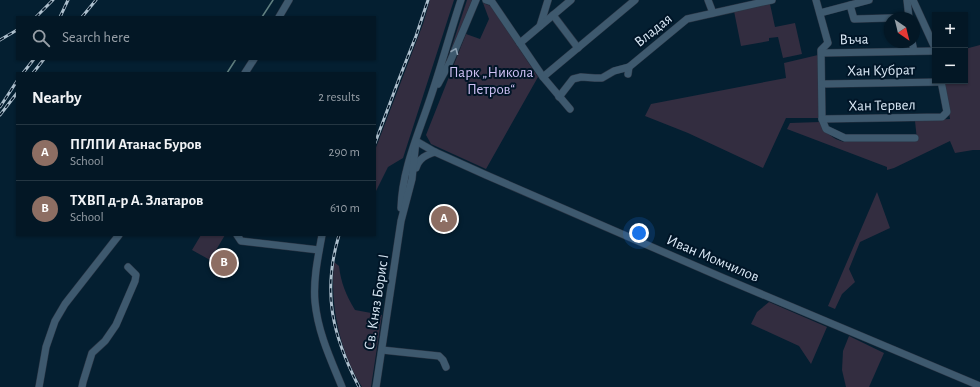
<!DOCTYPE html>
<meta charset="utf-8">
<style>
:root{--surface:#031725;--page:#0d202d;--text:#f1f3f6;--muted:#979fa7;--line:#243642;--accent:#ea580c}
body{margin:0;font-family:"Alegreya Sans",sans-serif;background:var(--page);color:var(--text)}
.controls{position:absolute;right:12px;top:12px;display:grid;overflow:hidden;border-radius:0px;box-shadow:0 1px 3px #0004}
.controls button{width:36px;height:36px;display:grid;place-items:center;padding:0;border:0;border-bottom:1px solid var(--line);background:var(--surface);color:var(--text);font:20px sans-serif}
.compass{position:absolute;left:884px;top:12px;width:36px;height:36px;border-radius:50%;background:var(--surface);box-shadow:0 1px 3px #0004;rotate:145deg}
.you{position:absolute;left:639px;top:233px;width:14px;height:14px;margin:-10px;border:3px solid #fff;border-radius:50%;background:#1a73e8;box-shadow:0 0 0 6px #1a73e833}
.badge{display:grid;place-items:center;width:26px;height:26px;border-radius:50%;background:var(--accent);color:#fff;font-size:13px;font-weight:700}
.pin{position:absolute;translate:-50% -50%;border:2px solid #fff;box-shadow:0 1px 4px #0006}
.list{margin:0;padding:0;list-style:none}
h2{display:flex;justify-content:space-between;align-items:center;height:52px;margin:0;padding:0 16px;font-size:17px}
h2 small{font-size:13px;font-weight:400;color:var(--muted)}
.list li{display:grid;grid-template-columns:26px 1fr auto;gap:12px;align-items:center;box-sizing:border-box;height:56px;padding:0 16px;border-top:1px solid var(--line)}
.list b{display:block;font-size:15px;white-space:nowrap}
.list p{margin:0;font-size:13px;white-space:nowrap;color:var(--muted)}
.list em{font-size:13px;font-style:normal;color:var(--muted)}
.icon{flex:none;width:22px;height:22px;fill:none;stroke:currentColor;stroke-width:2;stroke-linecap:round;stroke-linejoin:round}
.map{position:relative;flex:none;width:980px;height:387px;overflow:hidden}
.search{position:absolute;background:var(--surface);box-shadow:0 1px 3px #0004;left:16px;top:16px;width:360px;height:44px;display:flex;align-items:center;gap:10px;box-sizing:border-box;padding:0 14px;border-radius:0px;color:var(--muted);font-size:15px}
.panel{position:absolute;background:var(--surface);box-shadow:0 1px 3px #0004;left:16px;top:72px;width:360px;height:164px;border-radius:0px}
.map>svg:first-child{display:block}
</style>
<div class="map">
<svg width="980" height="387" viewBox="0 0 980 387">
<rect width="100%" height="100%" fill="#041f31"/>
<g fill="#332d40">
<path d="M430,0H454L403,158L388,167L375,193V150L423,24Z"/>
<path d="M467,0H472L447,61Z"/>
<path d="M483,3L491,6L538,77L486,169L431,144L426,135L466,34L480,39L489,19Z"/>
<path d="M770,4L775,27L795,23L802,54L783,58L778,37L769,38V41L741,46L734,11Z"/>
<path d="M980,45V150H973L955,153L950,141L894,168L887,170V167L787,129L790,123L820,122C827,134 831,138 844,142L917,140L915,121L950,119L944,81H965V49Z"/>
<path d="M818,55L819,118H786L763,168L688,133L645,116L651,104L786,78L784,63Z"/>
<path d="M877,192L890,228L860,242L849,269L855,282L842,294L835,309L828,306Z"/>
<path d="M201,235H225L210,260L192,250Z"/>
<path d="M334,262L339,266C341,283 346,295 355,310L382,315L371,387H362C339,350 330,305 334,262Z"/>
<path d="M769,302L827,327L811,364L799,346L751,324L757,312Z"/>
<path d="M849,336L884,353L869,387H846L842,370L843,351Z"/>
</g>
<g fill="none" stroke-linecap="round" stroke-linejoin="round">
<g stroke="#618081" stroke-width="1.5">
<path d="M262,17L273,0"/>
<path d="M227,73L236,59"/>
</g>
<g stroke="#2b3544" stroke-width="8">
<g id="minor">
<path d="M486,0L492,2L543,77L570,109"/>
<path d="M708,0L713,13"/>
<path d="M816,0L828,43L821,50L822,119L826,129L845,138H915"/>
<path d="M907,0L909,18"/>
<path d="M913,0L935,48"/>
<path d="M850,5L854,19L890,18"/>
<path d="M820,13L869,0"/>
<path d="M553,15L578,48"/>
<path d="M279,17L289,0"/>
<path d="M892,18H909"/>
<path d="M540,26L548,0"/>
<path d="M912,42L914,51"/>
<path d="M520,43L571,0"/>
<path d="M822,53L935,51"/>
<path d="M245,73L254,59"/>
<path d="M628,74L629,67L687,19L772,0"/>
<path d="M543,77L635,0"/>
<path d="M438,84L450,62L476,0"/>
<path d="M822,84L941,82"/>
<path d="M559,97L573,79L581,77L595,78H602L614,71L629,67"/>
<path d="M822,119L942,117L947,112L941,81"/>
<path d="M416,141L435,152L486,175L721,277L980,386"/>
<path d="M416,168C419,158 426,155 435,152"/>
<path d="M401,208C402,170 418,135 430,99C441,67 450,33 461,0"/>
<path d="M237,235L241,241L319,250"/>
<path d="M322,235C318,257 313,280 315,302C318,333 331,360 342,387"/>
<path d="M382,350L439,356L443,360L446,367"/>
<path d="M39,387L46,347L55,321L65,304L119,235"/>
<path d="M82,387L83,382L92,353L105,341L116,325L135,281L136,275L128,267"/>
<path d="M376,387L401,221L412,179L416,141"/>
</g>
</g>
<use href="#minor" stroke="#3e596e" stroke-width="7"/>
<g stroke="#adbfcd" stroke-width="3">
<g id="rail">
<path d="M36,17L53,0"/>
<path d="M60,17L68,0"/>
<path d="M82,17L96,0"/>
<path d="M0,40L17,30"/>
<path d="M23,73L34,59"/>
<path d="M33,73L44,59"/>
<path d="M0,107L17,81"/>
<path d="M0,115L17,93"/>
<path d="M375,143L399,79L416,36L428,0"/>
<path d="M339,235C322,292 332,335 359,387"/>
</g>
</g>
<use href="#rail" stroke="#001527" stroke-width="1.5" stroke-dasharray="4.5" stroke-linecap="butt"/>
</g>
<defs><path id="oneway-chevron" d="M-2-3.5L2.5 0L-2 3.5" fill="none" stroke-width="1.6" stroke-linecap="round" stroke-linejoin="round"/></defs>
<use stroke="#8ca0b2" href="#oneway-chevron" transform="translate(455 51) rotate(-68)"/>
<g text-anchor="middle" stroke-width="4" stroke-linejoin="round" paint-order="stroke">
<g font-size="15" fill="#d9e8f5" stroke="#001527">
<text transform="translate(653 30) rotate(-39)" y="5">Владая</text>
<text transform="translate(854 39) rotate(-1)" y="5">Въча</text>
<text transform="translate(881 70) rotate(-1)" y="5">Хан Кубрат</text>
<text transform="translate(882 105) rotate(-1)" y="5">Хан Тервел</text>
<text transform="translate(713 258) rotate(23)" y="5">Иван Момчилов</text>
<text transform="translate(376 302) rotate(-81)" y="5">Св. Княз Борис I</text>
</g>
<g font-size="15" fill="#cfc1f5" stroke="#001527">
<text x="491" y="77">Парк „Никола<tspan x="491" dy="17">Петров“</tspan></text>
</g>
</g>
</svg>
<div class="controls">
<button>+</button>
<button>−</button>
</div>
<svg class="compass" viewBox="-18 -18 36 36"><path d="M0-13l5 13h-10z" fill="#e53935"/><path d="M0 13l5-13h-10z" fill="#979fa7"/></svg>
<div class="you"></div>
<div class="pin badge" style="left:444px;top:219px;background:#8d6e63">A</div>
<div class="pin badge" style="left:224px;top:263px;background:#8d6e63">B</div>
<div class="search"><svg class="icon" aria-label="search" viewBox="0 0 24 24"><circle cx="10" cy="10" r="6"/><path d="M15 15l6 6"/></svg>Search here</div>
<section class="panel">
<h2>Nearby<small>2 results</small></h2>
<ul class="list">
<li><span class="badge" style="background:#8d6e63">A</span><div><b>ПГЛПИ Атанас Буров</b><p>School</p></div><em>290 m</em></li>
<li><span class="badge" style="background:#8d6e63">B</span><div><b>ТХВП д-р А. Златаров</b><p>School</p></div><em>610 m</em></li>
</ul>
</section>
</div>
